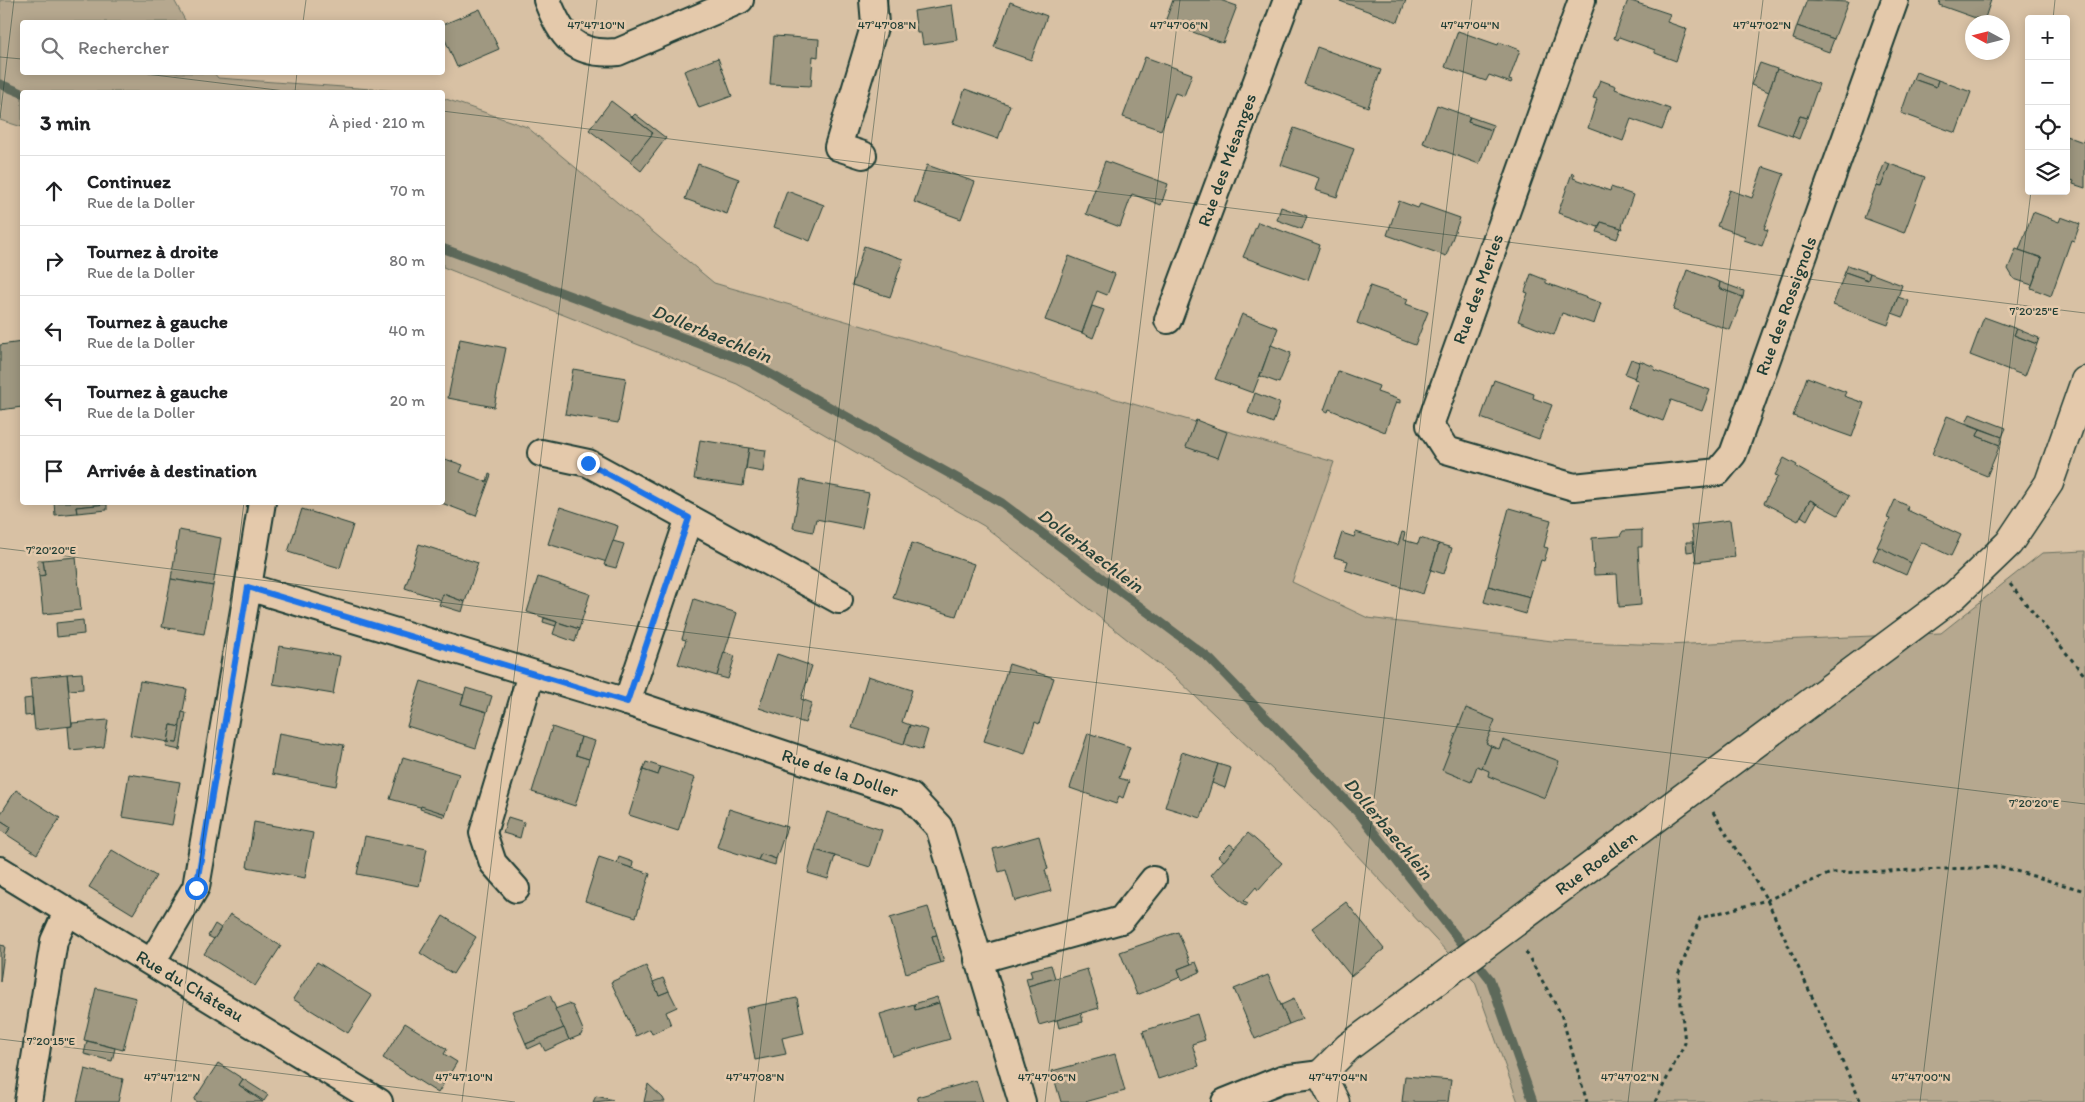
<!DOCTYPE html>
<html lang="fr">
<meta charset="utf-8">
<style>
:root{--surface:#fff;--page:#f2f2f2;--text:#202124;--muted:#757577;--line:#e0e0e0}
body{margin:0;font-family:Itim,sans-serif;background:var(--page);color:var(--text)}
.controls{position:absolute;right:15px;top:15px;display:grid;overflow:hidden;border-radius:5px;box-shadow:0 2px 12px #0003}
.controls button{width:45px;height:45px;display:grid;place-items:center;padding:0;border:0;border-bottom:1px solid var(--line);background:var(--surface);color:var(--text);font:25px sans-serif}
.compass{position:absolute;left:1965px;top:15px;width:45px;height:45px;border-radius:50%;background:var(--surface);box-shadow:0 2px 12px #0003;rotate:277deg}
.stop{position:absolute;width:15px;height:15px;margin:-11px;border:4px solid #1a73e8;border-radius:50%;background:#fff}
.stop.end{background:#1a73e8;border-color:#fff;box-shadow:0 1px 5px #0008}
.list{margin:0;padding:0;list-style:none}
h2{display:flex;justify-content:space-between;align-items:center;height:65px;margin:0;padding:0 20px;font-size:21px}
h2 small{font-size:16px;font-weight:400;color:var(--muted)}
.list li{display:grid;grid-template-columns:32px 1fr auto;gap:15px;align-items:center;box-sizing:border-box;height:70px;padding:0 20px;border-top:1px solid var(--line)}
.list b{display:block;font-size:19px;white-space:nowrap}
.list p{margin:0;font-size:16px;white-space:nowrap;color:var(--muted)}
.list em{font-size:16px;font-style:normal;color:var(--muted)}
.icon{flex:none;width:28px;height:28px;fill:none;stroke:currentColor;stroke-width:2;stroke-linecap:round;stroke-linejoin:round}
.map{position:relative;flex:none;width:2085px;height:1102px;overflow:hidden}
.search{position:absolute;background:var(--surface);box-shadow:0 2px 12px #0003;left:20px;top:20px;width:425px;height:55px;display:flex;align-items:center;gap:12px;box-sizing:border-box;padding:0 18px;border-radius:5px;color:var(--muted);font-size:19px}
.panel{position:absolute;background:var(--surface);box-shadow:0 2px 12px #0003;left:20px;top:90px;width:425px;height:415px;border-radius:5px}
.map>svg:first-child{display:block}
</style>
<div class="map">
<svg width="2085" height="1102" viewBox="0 0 2085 1102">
<rect width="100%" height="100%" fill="#d8c1a4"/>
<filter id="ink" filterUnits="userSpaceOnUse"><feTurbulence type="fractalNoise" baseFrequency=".02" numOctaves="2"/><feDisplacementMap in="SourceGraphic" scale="10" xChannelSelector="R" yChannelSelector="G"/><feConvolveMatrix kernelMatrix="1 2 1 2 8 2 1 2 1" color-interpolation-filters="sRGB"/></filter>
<g filter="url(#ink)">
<g fill="#b6a88f" stroke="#6a7262">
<path d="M0,0H174L186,22H22V72L214,73L218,78L413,92H22V127L0,120Z"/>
<path d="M443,98L527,127L714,283L1334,462L1292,582L1368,618L1552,641L1666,645L1941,633L2042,553L2085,551V1102H1518L1475,982L1314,809L1176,678L984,526L737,384L443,267Z"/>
</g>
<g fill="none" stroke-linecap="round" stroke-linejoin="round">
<g stroke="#5d695a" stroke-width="9">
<path d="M0,84L22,93"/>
<path d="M442,248L751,363L1002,503L1210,659L1361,816L1490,979L1533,1102"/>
</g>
</g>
<g fill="#9f9881" stroke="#1f3d34">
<path d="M1173,0H1220L1237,6L1223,43L1165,22Z"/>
<path d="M1337,0H1406L1398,22Z"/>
<path d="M1628,0L1670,14L1667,22L1687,29L1676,61L1655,53V50L1619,37L1618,40L1614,38Z"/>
<path d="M1807,0L1848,2L1834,39L1797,26Z"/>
<path d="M1940,0H1991L1984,21L1939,5Z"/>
<path d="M1010,2L1047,16L1031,60L994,47Z"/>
<path d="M952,5L957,40L923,45L921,33H917L914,11Z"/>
<path d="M480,9L499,49L457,67L442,33V25Z"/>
<path d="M1797,26L1834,39L1829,52L1793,39Z"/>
<path d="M1458,31L1498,45L1499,42L1520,50L1509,80L1512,81L1511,83L1489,75L1486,81L1445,67Z"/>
<path d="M774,36L819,39L818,57L813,56L811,86L770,84Z"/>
<path d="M1317,47L1381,70L1368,107L1304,84Z"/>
<path d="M1145,57L1192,74L1184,96L1175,93L1161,130L1123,117Z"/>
<path d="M718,58L732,96L699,108L684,71Z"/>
<path d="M1760,63L1777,69L1769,92L1751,85Z"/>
<path d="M1777,69L1819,84L1807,118L1800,116L1792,136L1757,124Z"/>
<path d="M1916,72L1938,80L1936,87L1913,79Z"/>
<path d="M1913,79L1936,87L1938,80L1971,92L1956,133L1901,113Z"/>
<path d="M1600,80L1616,86L1615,89L1670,109L1662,130L1631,119L1623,141L1588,128L1597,99L1593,98Z"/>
<path d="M965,89L1010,105L998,139L953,123Z"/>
<path d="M611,101L653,133L631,162L589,130Z"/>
<path d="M1437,105L1470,117L1468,122L1492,130L1479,164L1423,143Z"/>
<path d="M635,114L666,138L641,171L630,162L653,133L632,117Z"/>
<path d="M1800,116L1807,118L1799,139L1792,136Z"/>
<path d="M1470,117L1493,125L1492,130L1468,122Z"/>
<path d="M1294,128L1354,149L1337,197L1315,190L1319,178L1281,165Z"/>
<path d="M2066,136L2083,142L2085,137V188L2073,184L2074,181L2066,178Z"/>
<path d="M1105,161L1168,184L1161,205L1132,194L1120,227L1086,214Z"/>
<path d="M1885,162L1890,164L1881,187L1876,186Z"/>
<path d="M698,164L739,179L727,214L685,199Z"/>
<path d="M1890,164L1925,177L1904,233L1864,218L1876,186L1881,187Z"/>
<path d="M927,165L975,182L961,219L914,202Z"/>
<path d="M1763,167L1784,174L1764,229L1768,230L1762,246L1744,240L1745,236L1717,226L1730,190L1752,198Z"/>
<path d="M1572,173L1575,174L1573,178L1610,191L1611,187L1633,195L1622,226L1623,229L1601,222L1598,227L1558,213Z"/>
<path d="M787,191L824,205L810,241L774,227Z"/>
<path d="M1399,201L1418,208L1420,204L1460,218L1446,256L1387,235Z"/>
<path d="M1281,207L1307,216L1302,229L1277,220Z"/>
<path d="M2033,212L2059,222L2061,217L2080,224L2074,241L2071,240L2051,296L2031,288L2042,258L2019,250Z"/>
<path d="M1258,222L1320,245L1308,280L1243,257Z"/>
<path d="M1601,222L1621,228L1617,239L1597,232Z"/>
<path d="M864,246L903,259L890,297L852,285Z"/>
<path d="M2016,249L2042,258L2032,285L2014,279L2008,269Z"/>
<path d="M1069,256L1115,274L1107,295L1097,291L1082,333L1045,320Z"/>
<path d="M1848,265L1870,273L1868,280L1845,272Z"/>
<path d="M1687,270L1720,282L1719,288L1743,297L1730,330L1673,310Z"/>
<path d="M1845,272L1868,280L1870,273L1902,285L1888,325L1833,305Z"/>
<path d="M1531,274L1546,280V283L1601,303L1594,324L1562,313L1554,335L1518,321L1528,293L1525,292Z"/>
<path d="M1720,282L1744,291L1743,297L1719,288Z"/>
<path d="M1370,286L1408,299L1406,304L1428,312L1415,345L1357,323Z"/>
<path d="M1898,297L1909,301L1903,317L1892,313Z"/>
<path d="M1092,306L1104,310L1093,338L1082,333Z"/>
<path d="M1242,314L1278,328L1253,393L1215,379Z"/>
<path d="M1984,317L2017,329L2014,335L2037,344L2025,376L1970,355Z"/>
<path d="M2017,329L2039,338L2037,344L2014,335Z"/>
<path d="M460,339L506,348L494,407L448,398Z"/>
<path d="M22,342V407L0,410V345Z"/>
<path d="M1271,345L1291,353L1279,383L1260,376Z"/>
<path d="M1631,359L1640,362L1635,378L1625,374Z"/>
<path d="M1640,361L1655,367L1654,370L1710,390L1702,411L1671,400L1663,421L1628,408L1638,380L1634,379Z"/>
<path d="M573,369L626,378L618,423L565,414Z"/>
<path d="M1338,371L1379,386L1377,392L1400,400V403L1396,402L1385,432L1329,409L1328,412L1324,410Z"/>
<path d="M1807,377L1846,392L1844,396L1864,403L1852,437L1793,416Z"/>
<path d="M1494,380L1534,394L1533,398L1552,405L1539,439L1481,418Z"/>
<path d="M1255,393L1280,403L1273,423L1248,413Z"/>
<path d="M1970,414L2006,428L2002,437L1966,423Z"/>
<path d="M1947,416L1980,429L1977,436L2000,445L1987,476L1932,454Z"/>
<path d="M1196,420L1227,432L1218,458L1186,447Z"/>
<path d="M1980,429L2002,437L2000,445L1977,436Z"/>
<path d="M700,440L749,448L743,486L694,479Z"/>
<path d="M749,448L766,450L763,472L746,469Z"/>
<path d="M442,458L463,465L460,472L487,482L489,474L491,475L476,516L439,502H442Z"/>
<path d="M1784,458L1797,465L1796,467L1849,496L1838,515L1810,500L1798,521L1764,503L1778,476L1775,475Z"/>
<path d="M801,480L869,493L862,528L816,519L813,532L793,528Z"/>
<path d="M1810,500L1816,503L1807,520L1801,516Z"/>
<path d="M1895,500L1908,506L1907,510L1961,535L1951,556L1921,542L1911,563L1877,547L1890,519L1887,518Z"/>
<path d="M54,502H107V504L76,507L77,513L55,515Z"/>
<path d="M107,504V510L77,513L76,507Z"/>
<path d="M560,507L618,526L607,562L548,544Z"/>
<path d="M1509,508L1551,520L1544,547L1548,548L1544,561L1541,560L1530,597L1488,586Z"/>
<path d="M302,509L353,525L340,568L288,552Z"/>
<path d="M1730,520L1735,557L1696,562L1691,525Z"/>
<path d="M179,530L221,538L213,586L171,579Z"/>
<path d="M1642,530V547H1638L1641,605L1619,607L1617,574L1594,575L1592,538L1620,536L1623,531Z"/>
<path d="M1356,532L1398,545L1402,532L1405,533L1403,540L1418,544L1420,538L1439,544L1423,594L1345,570L1348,561L1334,557L1342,533L1354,537Z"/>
<path d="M613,541L624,544L616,568L604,565Z"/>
<path d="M1686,542H1693L1694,551L1687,552Z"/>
<path d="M912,543L974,564L956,616L893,598Z"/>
<path d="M419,544L478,563L465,602L443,594L441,600L405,588Z"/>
<path d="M1439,544L1452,548L1444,574L1431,570Z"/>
<path d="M1879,547L1911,563L1906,575L1873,560Z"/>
<path d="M76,557L81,610L43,614L39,576L45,575L43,560Z"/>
<path d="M37,560H43L45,575L39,576Z"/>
<path d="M538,577L590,594L579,629L527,612Z"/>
<path d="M171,579L213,586L204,634L162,627Z"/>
<path d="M1488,586L1530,597L1526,614L1484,602Z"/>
<path d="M443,594L465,602L462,612L439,605Z"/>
<path d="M694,599L737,613L717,676L678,664L686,640L682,639Z"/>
<path d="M544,618L557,622L556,626L543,622Z"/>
<path d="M83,620L84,634L57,637L56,623Z"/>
<path d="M557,622L579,629L575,642L553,634Z"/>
<path d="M279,646L340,656L333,694L273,684Z"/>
<path d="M724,652L735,656L728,679L717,676Z"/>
<path d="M777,654L812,666L801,699L812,703L805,723L759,708Z"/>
<path d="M1009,664L1054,678L1039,724L1035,722L1025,754L984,741Z"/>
<path d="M82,673L83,689L69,690L67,674Z"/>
<path d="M67,674L72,726L35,730L30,678Z"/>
<path d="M868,676L912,690L902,722L910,725L904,744L852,728Z"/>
<path d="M140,681L187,689L180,727L171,725L168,742L130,735Z"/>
<path d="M421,681L464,695L461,704L487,712L476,748L407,726Z"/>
<path d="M466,688L492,696L487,712L461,704Z"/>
<path d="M32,698L33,715L25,716L24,699Z"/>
<path d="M1466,708L1495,720L1486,743L1491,746L1482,768L1477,766L1471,782L1442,770Z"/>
<path d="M182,712L186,713L180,750L166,747L167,742L177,743Z"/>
<path d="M108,720L104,747L70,750L68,727L72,726V723Z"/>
<path d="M171,725L180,727L177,743L168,742Z"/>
<path d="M910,725L928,730L922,750L904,744Z"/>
<path d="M552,727L581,737L576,755L589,759L575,806L532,792Z"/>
<path d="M279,733L344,745L336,786L272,774Z"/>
<path d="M1088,733L1130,747L1119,778L1129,781L1123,798L1119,796L1116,804L1070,788Z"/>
<path d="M581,737L595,741L589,759L576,755Z"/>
<path d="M1503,740L1559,761L1545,798L1488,776L1489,771L1482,768L1491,746L1499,749Z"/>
<path d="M1182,752L1218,764L1201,818L1165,807Z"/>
<path d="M403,757L459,774L446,814L390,799Z"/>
<path d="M646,762L661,767L658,775L643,770Z"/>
<path d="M1218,764L1231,768L1225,788L1212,783Z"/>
<path d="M661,767L695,778L678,831L629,815L643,770L658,775Z"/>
<path d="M129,774L180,782L172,825L122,817Z"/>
<path d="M16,790L60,818L37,854L6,834L11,827L0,820V815Z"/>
<path d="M421,806L446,814L445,817L420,809Z"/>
<path d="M729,809L787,827L776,859L761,854L758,860L717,847Z"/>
<path d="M827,812L882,830L870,867L815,850Z"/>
<path d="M508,817L524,822L520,838L503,833Z"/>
<path d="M0,820L11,827L6,834L0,830Z"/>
<path d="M254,822L313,833L305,878L247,867Z"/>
<path d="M1248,833L1282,863L1258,890L1256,887L1244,901L1248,903L1246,906L1211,875Z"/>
<path d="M365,836L427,849L419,886L357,874Z"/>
<path d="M1039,836L1048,869L1045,870L1051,891L1015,901L1006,870L999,872L993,849Z"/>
<path d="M1230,844L1235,848L1224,861L1218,856Z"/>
<path d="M112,850L156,876L133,914L89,887Z"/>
<path d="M815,850L835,856L828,879L808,873Z"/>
<path d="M761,854L776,859L775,865L758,860Z"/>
<path d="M599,857L650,874L636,917L585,901Z"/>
<path d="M619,857L633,862L632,868L617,863Z"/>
<path d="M1346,902L1384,949L1351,976L1312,928Z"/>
<path d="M928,907L937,935L932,936L940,963L906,973L890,918Z"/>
<path d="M230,914L281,946L255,986L204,954Z"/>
<path d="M443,916L476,937L453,974L420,953Z"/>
<path d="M215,924L221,928L214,939L208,936Z"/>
<path d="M1178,932L1191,964L1178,969L1181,977L1137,995L1120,952Z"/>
<path d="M937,935L944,962L940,963L932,936Z"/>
<path d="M0,945L5,946L0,982Z"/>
<path d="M317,962L372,996L348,1033L293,999Z"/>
<path d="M1196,962L1200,972L1182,980L1178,969Z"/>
<path d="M1051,965L1055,978L1028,986L1026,978L1032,977L1030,970Z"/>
<path d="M646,966L659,995L669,991L677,1007L666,1012L671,1025L652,1034L650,1029L636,1036L611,982Z"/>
<path d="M1087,969L1099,1008L1039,1025L1028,986Z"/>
<path d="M1268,975L1289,1024L1255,1039L1234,989Z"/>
<path d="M663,978L669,991L659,995L653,982Z"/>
<path d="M96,988L136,998L123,1050L84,1040Z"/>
<path d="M550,995L564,1028L526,1044L512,1011L529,1006V1004Z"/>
<path d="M937,997L939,1003L915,1010L914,1004Z"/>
<path d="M797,998L804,1033L782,1038L786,1054L755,1060L746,1008Z"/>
<path d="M1294,999L1302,1019L1289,1024L1281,1005Z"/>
<path d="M939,1003L950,1039L892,1056L880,1014L914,1004L915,1010Z"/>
<path d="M568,1004L573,1006L583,1030L581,1035L569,1040L555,1009Z"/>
<path d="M1081,1013L1083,1022L1059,1028L1057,1020Z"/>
<path d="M1197,1014L1205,1040L1192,1044L1199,1066L1158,1079L1143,1031Z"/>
<path d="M405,1023L447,1049L444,1054L457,1062L438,1093L383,1058Z"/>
<path d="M564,1028L569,1040L545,1051L541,1043L528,1049L526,1044Z"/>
<path d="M87,1041L115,1048L112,1061L84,1054Z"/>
<path d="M1115,1054L1125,1091L1085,1102H1061L1052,1071Z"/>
<path d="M218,1063L243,1079L239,1085L263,1102H198L194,1100Z"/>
<path d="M85,1069L123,1079L118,1102H77Z"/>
<path d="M1405,1076L1451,1080L1448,1102H1402Z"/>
<path d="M243,1079L268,1095L264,1101L239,1085Z"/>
<path d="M976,1080L983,1102H919L917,1097Z"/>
<path d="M648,1084L663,1098L665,1102H644Z"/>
<path d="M596,1096L613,1100L593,1102Z"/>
</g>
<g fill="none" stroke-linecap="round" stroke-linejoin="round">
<g stroke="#1f3d34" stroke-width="30">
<g id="street">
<path d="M547,0C562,38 575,56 618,52L740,0"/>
<path d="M1582,0L1430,425L1446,450L1574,487L1718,472L1733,454L1895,0"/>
<path d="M863,155L838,147L875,24L873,0"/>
<path d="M1168,320L1287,0"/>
<path d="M541,453L588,463L689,518L627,702"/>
<path d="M689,518L839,600"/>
<path d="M248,587L262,502"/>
<path d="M0,870L379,1102"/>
<path d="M516,889L493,863L483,833L531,674"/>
<path d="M978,960L1121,920L1153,880"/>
<path d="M152,962L196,887L248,587L627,702L910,796L939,827L1022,1102"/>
<path d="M28,1102L54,941L67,912"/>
<path d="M1225,1102L1282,1079L1321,1074"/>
</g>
</g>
<g stroke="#1f3d34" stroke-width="31">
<path id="secondary" d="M1335,1102L1321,1074L1348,1047L1955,595L2009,543L2049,483L2085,381"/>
</g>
<g stroke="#1f3d34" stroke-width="3" stroke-dasharray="4 4" stroke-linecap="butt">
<path d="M2010,584L2085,676"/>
<path d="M1713,812L1767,900L1861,1102"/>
<path d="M1526,952L1561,1014L1587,1102"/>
<path d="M1655,1102L1685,1043L1678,975L1700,918L1767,900L1831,873L2002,867L2085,891"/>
</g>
<use href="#street" stroke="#e4c9ab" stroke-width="26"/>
<use href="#secondary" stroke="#e4c9ab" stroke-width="28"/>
</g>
</g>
<g fill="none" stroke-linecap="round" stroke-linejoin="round" filter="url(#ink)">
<path stroke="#1a73e8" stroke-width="6" d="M196,888L248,587L627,702L689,518L588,463"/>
</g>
<path fill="none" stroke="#1f3d34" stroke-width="1" stroke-opacity="0.45" d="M2053,19L2055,0M303,22L306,0M0,57L22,59M130,72L293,92M295,92L297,72M442,111L2085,313M0,118L14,0M0,548L2085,804M0,1039L515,1102M171,1102L244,502M462,1102L597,0M754,1102L889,0M1045,1102L1180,0M1337,1102L1472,0M1628,1102L1763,0M1920,1102L2031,191"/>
<g text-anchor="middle" stroke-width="5" stroke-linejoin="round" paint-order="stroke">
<g font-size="18" fill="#1f3d34" stroke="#e4c9ab">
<text transform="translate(1227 160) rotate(-70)" y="6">Rue des Mésanges</text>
<text transform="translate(1478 289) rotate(-70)" y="6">Rue des Merles</text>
<text transform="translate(1786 306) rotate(-70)" y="6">Rue des Rossignols</text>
<text transform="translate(840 773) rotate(18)" y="6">Rue de la Doller</text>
<text transform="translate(1596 863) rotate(-36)" y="6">Rue Roedlen</text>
<text transform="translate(190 986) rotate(31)" y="6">Rue du Château</text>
</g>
<g font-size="19" font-style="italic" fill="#29443a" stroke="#e4c9ab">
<text transform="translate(712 333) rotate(22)" y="7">Dollerbaechlein</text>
<text transform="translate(1091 550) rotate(37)" y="7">Dollerbaechlein</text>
<text transform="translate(1389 828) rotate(50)" y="7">Dollerbaechlein</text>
</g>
</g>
<g font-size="12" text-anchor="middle" fill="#1f3d34" stroke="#e4c9ab" stroke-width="5" stroke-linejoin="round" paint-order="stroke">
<text x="596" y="29">47°47'10"N</text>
<text x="887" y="29">47°47'08"N</text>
<text x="1179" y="29">47°47'06"N</text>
<text x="1470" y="29">47°47'04"N</text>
<text x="1762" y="29">47°47'02"N</text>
<text x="2034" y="315">7°20'25"E</text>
<text x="51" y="554">7°20'20"E</text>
<text x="2034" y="807">7°20'20"E</text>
<text x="51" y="1045">7°20'15"E</text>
<text x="172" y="1081">47°47'12"N</text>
<text x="464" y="1081">47°47'10"N</text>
<text x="755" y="1081">47°47'08"N</text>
<text x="1047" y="1081">47°47'06"N</text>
<text x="1338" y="1081">47°47'04"N</text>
<text x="1630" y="1081">47°47'02"N</text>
<text x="1921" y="1081">47°47'00"N</text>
</g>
</svg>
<div class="controls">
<button>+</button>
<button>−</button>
<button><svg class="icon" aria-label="locate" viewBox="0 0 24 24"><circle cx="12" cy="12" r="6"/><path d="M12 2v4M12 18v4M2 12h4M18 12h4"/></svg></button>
<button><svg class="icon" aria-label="layers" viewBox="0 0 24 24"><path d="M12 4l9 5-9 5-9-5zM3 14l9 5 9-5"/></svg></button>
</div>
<svg class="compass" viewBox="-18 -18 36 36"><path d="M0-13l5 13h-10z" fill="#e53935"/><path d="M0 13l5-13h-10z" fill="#757577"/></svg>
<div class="stop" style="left:196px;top:888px"></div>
<div class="stop end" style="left:588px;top:463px"></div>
<div class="search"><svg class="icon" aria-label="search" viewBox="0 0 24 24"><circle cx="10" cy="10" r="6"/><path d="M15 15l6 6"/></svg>Rechercher</div>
<section class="panel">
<h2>3 min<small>À pied · 210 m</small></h2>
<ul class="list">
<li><svg class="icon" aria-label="ahead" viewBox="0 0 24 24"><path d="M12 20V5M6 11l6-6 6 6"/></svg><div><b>Continuez</b><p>Rue de la Doller</p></div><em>70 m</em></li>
<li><svg class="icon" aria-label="right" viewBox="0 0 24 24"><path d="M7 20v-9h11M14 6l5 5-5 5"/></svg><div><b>Tournez à droite</b><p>Rue de la Doller</p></div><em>80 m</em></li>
<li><svg class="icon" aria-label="left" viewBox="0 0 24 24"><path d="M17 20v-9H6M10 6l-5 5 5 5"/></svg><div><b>Tournez à gauche</b><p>Rue de la Doller</p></div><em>40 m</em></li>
<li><svg class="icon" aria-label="left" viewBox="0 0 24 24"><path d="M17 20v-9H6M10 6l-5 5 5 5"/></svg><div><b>Tournez à gauche</b><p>Rue de la Doller</p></div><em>20 m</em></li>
<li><svg class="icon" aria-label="arrive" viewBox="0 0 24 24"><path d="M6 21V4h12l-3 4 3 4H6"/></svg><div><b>Arrivée à destination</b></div></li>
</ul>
</section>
</div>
